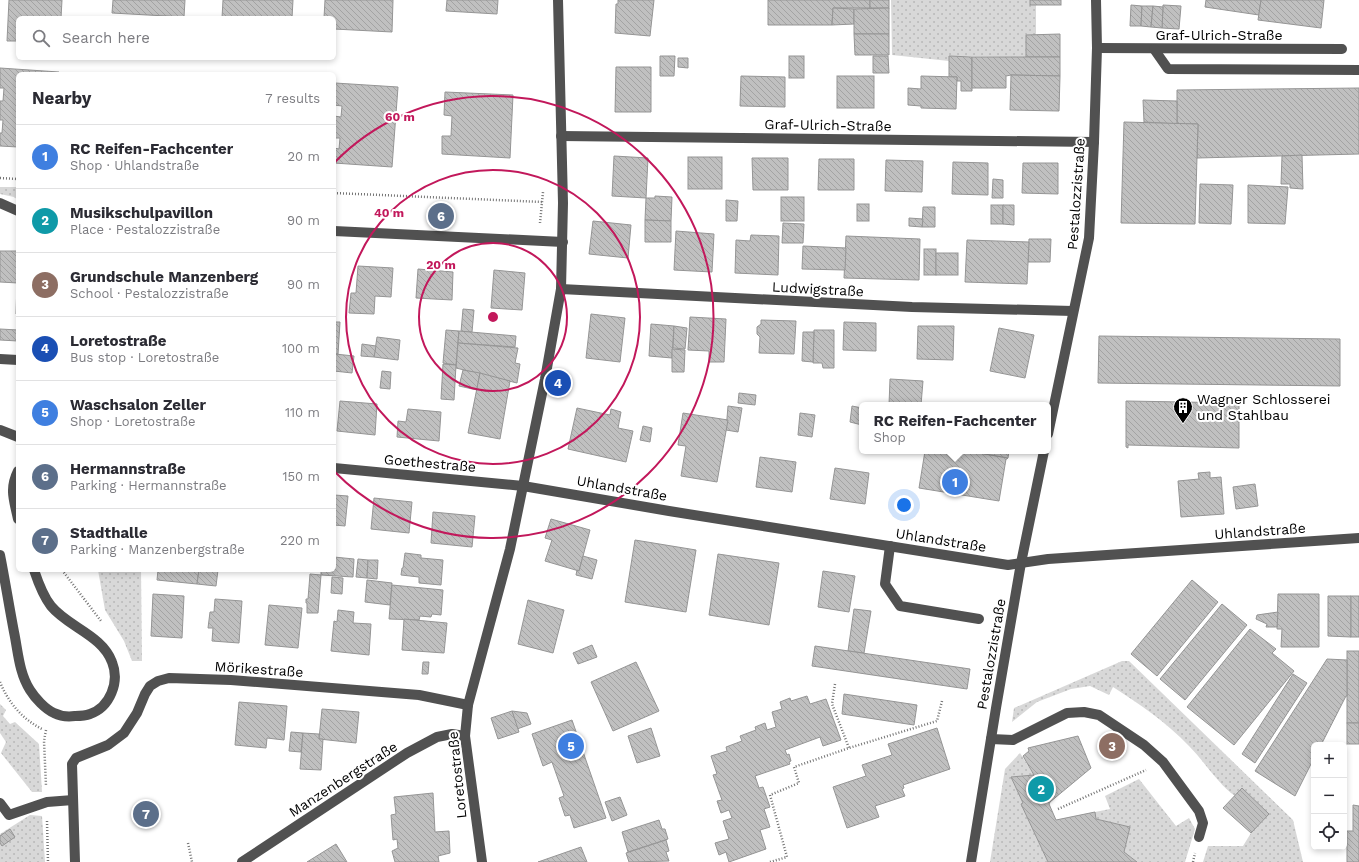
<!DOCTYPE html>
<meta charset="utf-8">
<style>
:root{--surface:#fff;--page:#f7f7f7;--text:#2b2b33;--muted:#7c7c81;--line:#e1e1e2;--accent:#000}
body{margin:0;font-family:"Work Sans",sans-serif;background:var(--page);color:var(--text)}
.controls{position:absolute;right:12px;bottom:12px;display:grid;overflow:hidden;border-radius:6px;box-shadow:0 2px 6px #0003}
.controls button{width:36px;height:36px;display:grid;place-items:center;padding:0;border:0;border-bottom:1px solid var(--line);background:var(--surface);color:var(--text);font:20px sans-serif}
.you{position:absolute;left:904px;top:505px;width:14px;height:14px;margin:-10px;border:3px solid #fff;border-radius:50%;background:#1a73e8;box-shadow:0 0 0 6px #1a73e833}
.badge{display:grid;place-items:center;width:26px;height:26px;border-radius:50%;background:var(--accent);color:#fff;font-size:13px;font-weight:700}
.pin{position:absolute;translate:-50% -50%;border:2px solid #fff;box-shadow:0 1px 4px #0006}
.popup{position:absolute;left:859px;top:402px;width:192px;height:52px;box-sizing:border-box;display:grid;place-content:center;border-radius:6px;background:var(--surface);filter:drop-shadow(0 1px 3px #0005);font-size:13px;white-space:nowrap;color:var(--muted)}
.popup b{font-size:15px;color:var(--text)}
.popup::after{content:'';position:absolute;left:50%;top:100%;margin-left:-8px;border:8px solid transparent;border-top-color:var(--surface)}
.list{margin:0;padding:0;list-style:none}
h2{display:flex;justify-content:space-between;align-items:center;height:52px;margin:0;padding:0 16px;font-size:17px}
h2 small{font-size:13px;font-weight:400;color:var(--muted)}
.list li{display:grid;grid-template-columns:26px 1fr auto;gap:12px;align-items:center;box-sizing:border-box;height:64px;padding:0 16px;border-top:1px solid var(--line)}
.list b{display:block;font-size:15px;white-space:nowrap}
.list p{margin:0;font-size:13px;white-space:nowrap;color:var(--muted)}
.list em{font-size:13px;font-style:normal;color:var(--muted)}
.icon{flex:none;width:22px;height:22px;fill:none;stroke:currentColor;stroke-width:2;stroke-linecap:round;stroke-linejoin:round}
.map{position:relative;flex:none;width:1359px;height:862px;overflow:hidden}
.search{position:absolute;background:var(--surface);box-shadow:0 2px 6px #0003;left:16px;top:16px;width:320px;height:44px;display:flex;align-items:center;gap:10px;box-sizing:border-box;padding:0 14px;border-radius:6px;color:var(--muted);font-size:15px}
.panel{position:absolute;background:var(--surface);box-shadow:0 2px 6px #0003;left:16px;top:72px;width:320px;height:500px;border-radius:6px}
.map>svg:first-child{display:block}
</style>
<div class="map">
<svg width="1359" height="862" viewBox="0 0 1359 862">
<defs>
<pattern id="grass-dots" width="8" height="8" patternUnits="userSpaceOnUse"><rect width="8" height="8" fill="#d8d8d8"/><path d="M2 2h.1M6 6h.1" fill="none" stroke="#b8b8b8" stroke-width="1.8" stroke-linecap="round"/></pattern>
<pattern id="building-back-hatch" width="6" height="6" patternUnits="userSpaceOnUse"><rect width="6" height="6" fill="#c0c0c0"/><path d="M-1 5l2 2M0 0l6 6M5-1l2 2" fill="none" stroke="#a3a3a3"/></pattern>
</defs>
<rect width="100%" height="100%" fill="#fff"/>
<g fill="url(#grass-dots)">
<path d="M891,0H1030V4L1036,5V35H1026V57L950,56L949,61L892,55Z"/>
<path d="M0,187H18V200L14,197L0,194Z"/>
<path d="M98,570H141L142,661H132L124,641L105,610Z"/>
<path d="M1122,661H1129L1293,820L1303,862H1203L1208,846H1243L1251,833L1269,814L1242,789L1235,796C1218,784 1204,761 1189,746C1166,722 1141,705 1113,687L1109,695L1090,686L1071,689L1037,702L1012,722L1014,708Z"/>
<path d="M0,704L6,710L3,716L10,724L15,722L39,744L42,792H32L1,753L6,742L0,733Z"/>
<path d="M1020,753L1034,775L1011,777L1023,803L1021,804L1048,862H990L1005,769Z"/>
<path d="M1139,779L1176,826L1189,818L1195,829L1185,862H1137L1124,852L1130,827L1096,819L1095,812L1110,809L1105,796Z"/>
<path d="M30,815L42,816L45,862H0V834Z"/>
</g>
<g fill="url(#building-back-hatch)" stroke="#959595">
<path d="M9,0H62L61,18H18V41H7Z"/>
<path d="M113,0H185L184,17L112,13Z"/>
<path d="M223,0H293L292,18H222Z"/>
<path d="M325,0H393L392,32L334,29V18H324Z"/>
<path d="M447,0H498L497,14L446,11Z"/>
<path d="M618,0H654L650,36L615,33L616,4H618Z"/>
<path d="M768,0H870V8H833L832,25H768Z"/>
<rect x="870" y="0" width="19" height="8"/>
<rect x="1030" y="0" width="31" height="5"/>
<path d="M1206,0H1261L1259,15L1205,7Z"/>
<path d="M1261,0H1324L1321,28L1258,20Z"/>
<path d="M1131,5L1142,6L1141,26H1130Z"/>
<path d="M1163,5L1181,6L1179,29L1162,28Z"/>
<path d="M1142,6H1153L1151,27L1141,26Z"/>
<path d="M1153,6L1163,7L1162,28L1151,27Z"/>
<path d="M833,8L854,9V24L832,25Z"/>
<path d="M889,8V34H854V9Z"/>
<path d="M854,34H889V55H855Z"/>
<path d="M1060,34V57H1026V35Z"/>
<path d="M660,56H675L674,76H660Z"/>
<rect x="789" y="56" width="15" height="22"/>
<path d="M873,56H888L889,73H873Z"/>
<path d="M949,56L972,57V91H961V81H957V77H949Z"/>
<path d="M972,57H1060V76L1011,75L1006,76V88H972Z"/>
<path d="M678,58H688V68L678,67Z"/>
<path d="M616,67H651V112H615Z"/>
<path d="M0,68L59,72V74H18V147L0,146V133H2L3,120H0V101H3L4,88H0Z"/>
<path d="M1011,75L1060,76L1059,111L1010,110Z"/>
<path d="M741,76L785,77V107L740,106Z"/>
<rect x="837" y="76" width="37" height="32"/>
<path d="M921,76L957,77L956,109L921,108V106L908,105V88L921,89Z"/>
<path d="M335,83L398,87L392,167L334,163V148L339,149L340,138H334V116L341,117L342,106L334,105Z"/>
<path d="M1359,88V154L1197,158L1198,124H1177V90Z"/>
<path d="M445,92L513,95L510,158L442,154V136H451L452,116L444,115Z"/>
<path d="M1143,100L1177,101V124L1144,122Z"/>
<path d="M1124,122L1198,124L1195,224L1121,223Z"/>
<path d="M1302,155L1303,189L1290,188V184H1281L1282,156Z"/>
<path d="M614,156L648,158L646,198L612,196Z"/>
<rect x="688" y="157" width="34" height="32"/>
<path d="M752,158H788V190H753Z"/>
<path d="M819,159H854V190H818Z"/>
<path d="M886,160L923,161L922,192L885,191Z"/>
<path d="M953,162L988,163V195L952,194Z"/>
<path d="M1023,163H1058V194L1022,193Z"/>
<path d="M993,179L1003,180V198H992Z"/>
<path d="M1200,184L1233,185L1231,224L1199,223Z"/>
<path d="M1248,185L1288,187L1285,224L1248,223Z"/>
<path d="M655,196L672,197L671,221L645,220L646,198H655Z"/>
<rect x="781" y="197" width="23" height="24"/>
<path d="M726,200L738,201L737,221H726Z"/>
<rect x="857" y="204" width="12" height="17"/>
<rect x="991" y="205" width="12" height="19"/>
<path d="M1003,205H1014V225L1003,224Z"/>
<path d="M923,207H935V227H922Z"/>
<path d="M909,218L923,219L922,227L909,226Z"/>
<path d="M645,220L671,221V242H645Z"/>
<path d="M593,221L631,225L628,258L589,254Z"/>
<path d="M783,223L804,224L803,243H782Z"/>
<path d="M676,231L714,234L712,272L674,270Z"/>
<path d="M751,235L779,236L778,275L735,273L736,240L750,241Z"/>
<path d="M846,236L920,239L919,280L844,278Z"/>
<path d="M1029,239H1051L1050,262H1028Z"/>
<path d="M967,240L1029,242L1027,284L965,282Z"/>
<path d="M803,246L846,248L845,270L802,269Z"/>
<rect x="924" y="249" width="12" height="26"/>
<path d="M0,251H18V283L0,282Z"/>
<rect x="936" y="253" width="22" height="22"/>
<path d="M358,266L393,268L391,297L375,296L374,314L349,313L351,293H356Z"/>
<path d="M418,269L453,272L452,300L416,298Z"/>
<path d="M494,270L525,273L522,310L491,308Z"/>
<path d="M17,283H18V314H16Z"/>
<path d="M463,309L474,310L472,332H461Z"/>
<path d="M591,314L625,318L620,362L586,358Z"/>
<path d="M690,317L726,319L724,362H709V351L688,350Z"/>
<path d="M761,320L796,321L794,354L759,353L760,337L757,334V327L761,324Z"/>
<path d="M334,322H340L338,354H334Z"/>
<path d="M844,322L876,323V351L843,350Z"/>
<path d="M651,324L674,326L672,358L649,356Z"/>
<path d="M674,326L687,328L685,349L673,348Z"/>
<path d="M918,326H954L953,360L917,359Z"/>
<path d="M999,328L1034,335L1025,378L990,371Z"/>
<path d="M0,329L18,330V341L0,340Z"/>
<path d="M446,330L459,331L456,365L443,363Z"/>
<path d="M814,330H834V368H823L822,363H813Z"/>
<path d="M459,331L516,336L515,347L458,343Z"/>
<path d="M803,332H814L813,362L802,361Z"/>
<path d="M1099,336L1340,339V386L1098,383Z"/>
<path d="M377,337L400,340L398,360L374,357Z"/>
<path d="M458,343L518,348L515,363L520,364L517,383L456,368Z"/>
<path d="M362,344L376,346L374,357L361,356Z"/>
<path d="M672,349L685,350L684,372H672Z"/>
<path d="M335,354L354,356L352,373L334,371Z"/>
<path d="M443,364L456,365L454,400L441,399Z"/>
<path d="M463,370L480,373L477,390L459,386Z"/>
<path d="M382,371L391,372L390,389L380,388Z"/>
<path d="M480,373L510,381L500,439L468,433Z"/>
<path d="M890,379L923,381L921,405H889Z"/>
<path d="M739,393L756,395L755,405L738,403Z"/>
<path d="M340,401L377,404L375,435L337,431Z"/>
<path d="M1126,401L1239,403V448L1128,445V448L1126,447Z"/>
<path d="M728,406L742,408L738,432L726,430Z"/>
<path d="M852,406L862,408V425L850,422Z"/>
<path d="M577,408L610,415L611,409L621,412L618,428L633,431L626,462L568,449Z"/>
<path d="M408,409L441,412L439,441L397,437L398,421L406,422Z"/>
<path d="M683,413L728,420L717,482L681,476L686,446L678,445Z"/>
<path d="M800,413L815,415L812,437L798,435Z"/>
<path d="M643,426L652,428L650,442L640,440Z"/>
<path d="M925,451H968L1008,458L1007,459H1006L999,501L919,488Z"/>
<path d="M968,451H1009L1008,458Z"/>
<path d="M760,457L796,462L792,492L756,487Z"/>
<path d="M835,468L869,473L865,504L830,499Z"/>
<path d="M1210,472V478L1221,477L1224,514L1181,517L1178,481L1199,479L1198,473Z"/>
<path d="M1255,484L1258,506L1236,509L1233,487Z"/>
<path d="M334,495L348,496L345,526L334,525Z"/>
<path d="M374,498L412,502L409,533L371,529Z"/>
<path d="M433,512L475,516L472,547L431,543Z"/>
<path d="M551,519L590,530L579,571L545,561L552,540L545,538Z"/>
<path d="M635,540L696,550L686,612L625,602Z"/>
<path d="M405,553L421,555V558L443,560L441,585L419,583V577L401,575L402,568H403Z"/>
<path d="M718,554L779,563L769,625L709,615Z"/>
<path d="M583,556L597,560L592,579L576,575L577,570L579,571Z"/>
<path d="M334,557L354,559L353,577L321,575V570H334Z"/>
<path d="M358,559L368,560L367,578L356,577Z"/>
<path d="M368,560H378L377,579L367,578Z"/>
<path d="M158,570H199L197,584L157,580Z"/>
<path d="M199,570H218L216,586L197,584Z"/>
<path d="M823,571L855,576L849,612L818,607Z"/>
<path d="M310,574L321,575L318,613H307V603H306V599H308Z"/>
<path d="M332,577L343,578L342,594L331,593Z"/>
<path d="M367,580L392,583L390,605L365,602Z"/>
<path d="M1192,580L1218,602L1157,676L1131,654Z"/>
<path d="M392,585L443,590L441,615L432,614L431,617L420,616L419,620L389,619Z"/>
<path d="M153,594L184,596L182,638L151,636Z"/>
<path d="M1278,594H1319V647H1281L1282,629H1277Z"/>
<path d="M1328,596H1351V637L1328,636Z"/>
<rect x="1351" y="596" width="8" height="41"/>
<path d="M215,599L242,601L239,643L212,641L213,628H208L210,612H214Z"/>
<path d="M528,600L564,610L553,653L518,644Z"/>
<path d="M1222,604L1247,625L1185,700L1160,679Z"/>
<path d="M269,605L302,608L298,648L265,645Z"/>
<path d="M854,609L871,611L864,653L848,651Z"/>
<path d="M338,610L354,612L353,623L371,624L369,655L331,651L334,621L337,622Z"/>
<path d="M1278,612L1277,627H1266L1267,624L1256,619L1257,615Z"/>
<path d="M404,619L447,623L444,653L402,650Z"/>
<path d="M1250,629L1276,649L1272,653L1294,671L1234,745L1187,707Z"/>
<path d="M592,645L597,657L578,664L573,653Z"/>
<path d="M815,646L970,669L967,689L812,666Z"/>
<rect x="1347" y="651" width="12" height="72"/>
<path d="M1327,659L1347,660V696H1346L1321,745H1314V758L1295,796L1255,771Z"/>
<path d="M423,662H429L428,674H422Z"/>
<path d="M636,662L659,711L613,731L591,682Z"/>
<path d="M1293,674L1307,683L1255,763L1242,754Z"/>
<path d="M844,694L917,705L914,725L842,714Z"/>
<path d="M807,696L810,704L826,699L841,740L823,746L820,737L785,750L787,755L789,754L791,761L789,762L790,764L755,776L759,788L763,787L770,807L764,809L770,827L760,830L766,849L729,862L726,852L719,855L715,843L729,839L723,821L732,818L729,810L721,813L717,801L722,800L713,775L717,774L711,756L727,751L726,747L742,741L740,736L756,730L755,727L765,723L767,730L776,727L772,712L782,709L780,702L790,698L791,701Z"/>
<path d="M239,702L287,706L284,740L267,738L266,748L235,745Z"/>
<path d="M322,709L359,712L356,743L319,739Z"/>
<path d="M512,711L527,713L531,724L517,729Z"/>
<path d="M512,711L519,732L498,739L491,718Z"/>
<path d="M572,720L606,818L574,828L570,815L565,816L559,798L564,796L552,762L543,766L532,734Z"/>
<rect x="1347" y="723" width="12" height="21"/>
<path d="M651,728L660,756L637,763L628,736Z"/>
<path d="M937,728L950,769L903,785L904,788L902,789L905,796L875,806L879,817L847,828L833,787L866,776L862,765L892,755L888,744Z"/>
<path d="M291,732L303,733L301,752L289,751Z"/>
<path d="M303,733L319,734V739H323L321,770L300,769Z"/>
<path d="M1078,736L1091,768L1050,802L1049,804L1056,820L1095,812L1096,819L1130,827L1124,852L1137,862H1048L1021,804L1023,803L1011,777L1034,775L1023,756L1029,751L1028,748Z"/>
<path d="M1242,788L1269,814L1251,833L1223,808Z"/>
<path d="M433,793L435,832L449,831L450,853L438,856L439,862H395L392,851L398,848L397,839L393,840L391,815L396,814L394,797Z"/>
<path d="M620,797L627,815L612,821L605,802Z"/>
<path d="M1353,805L1359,806V862H1347V831H1353Z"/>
<path d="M659,820L662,829H665L668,839L628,852L622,832Z"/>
<path d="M10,829L15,837L2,846L0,843V836Z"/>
<path d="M666,840L669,851L666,852L669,861L629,862L626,853Z"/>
<path d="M336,844L347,862H307Z"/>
<path d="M581,847L587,862H538Z"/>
</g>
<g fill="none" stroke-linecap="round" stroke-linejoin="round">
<g stroke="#737373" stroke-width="2.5" stroke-dasharray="1 2" stroke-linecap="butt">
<path d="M0,178L18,179"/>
<path d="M334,193L543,202"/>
<path d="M540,223L543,192"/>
<path d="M62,570L101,621"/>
<path d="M0,682C8,702 22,719 42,729"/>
<path d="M835,684L832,704L849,748"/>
<path d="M46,730L44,741L46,786"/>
<path d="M1058,809L1146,770"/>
<path d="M47,821L48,862"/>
<path d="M188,843L192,862"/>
<path d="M770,862L787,857L770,795L799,783L794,767L849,748L937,721L942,701"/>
<path d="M1193,862L1195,853"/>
</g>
<g stroke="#515151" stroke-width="10">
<path d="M1097,48L1342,49"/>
<path d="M1154,49L1168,69L1359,70"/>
<path d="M561,136L1094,142"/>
<path d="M0,203L18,211"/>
<path d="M334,231L563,242"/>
<path d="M561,289L912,307L1073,311"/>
<path d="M0,359L18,360"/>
<path d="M0,430L18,437"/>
<path d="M1048,434L1089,238L1094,142L1097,48L1096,0"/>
<path d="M334,468L523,486L669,511L1008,565L1048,559L1359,538"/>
<path d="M18,471C9,489 14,500 18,519"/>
<path d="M890,546L885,584L900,606L979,619"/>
<path d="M0,555C5,580 9,606 14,632C18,651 19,673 30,690C35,698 45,709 54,713C60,716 68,717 75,716C79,716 85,716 90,714C110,707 120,682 112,662C102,635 68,627 51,606C43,596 38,582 34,570"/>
<path d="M991,739L1013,740L1067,713L1084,712L1099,715L1144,745L1163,762L1199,811L1203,823L1199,837"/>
<path d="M0,803L9,815L47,802L73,800"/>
<path d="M75,862L72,764L76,758L108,745L124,733L137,713L145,694L150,686L158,681L169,678L231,680L419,695L468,705"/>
<path d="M242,862L407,753L437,737L452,734L465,736"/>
<path d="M482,862L465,736L468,705L510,549L545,379L561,289L563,203L558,0"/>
<path d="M971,862L996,708L1021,563L1044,451"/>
</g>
</g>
<g fill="none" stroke="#c2185b" stroke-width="2">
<circle cx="493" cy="317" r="74"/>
<circle cx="493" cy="317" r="147"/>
<path d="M334 163A221 221 0 1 1 334 471"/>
</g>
<defs>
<g id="building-pin" transform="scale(1)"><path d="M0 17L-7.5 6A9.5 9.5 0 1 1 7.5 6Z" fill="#000" stroke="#fff"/><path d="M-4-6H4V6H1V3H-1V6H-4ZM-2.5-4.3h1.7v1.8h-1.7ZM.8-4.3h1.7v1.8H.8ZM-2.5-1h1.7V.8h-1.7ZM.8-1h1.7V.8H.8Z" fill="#fff"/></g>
</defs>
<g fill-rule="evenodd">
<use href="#building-pin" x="1183" y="407"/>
</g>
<g text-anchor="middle" stroke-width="4" stroke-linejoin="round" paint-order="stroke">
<g font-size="14" fill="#000" stroke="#fff">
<text x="1219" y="40">Graf-Ulrich-Straße</text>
<text transform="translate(828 125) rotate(1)" y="5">Graf-Ulrich-Straße</text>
<text transform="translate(1076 194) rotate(-86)" y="5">Pestalozzistraße</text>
<text transform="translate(818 289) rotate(3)" y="5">Ludwigstraße</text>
<text transform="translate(430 463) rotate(5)" y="5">Goethestraße</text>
<text transform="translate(622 488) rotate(10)" y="5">Uhlandstraße</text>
<text transform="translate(1260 531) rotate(-4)" y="5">Uhlandstraße</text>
<text transform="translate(941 540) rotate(9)" y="5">Uhlandstraße</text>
<text transform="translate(991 654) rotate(-80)" y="5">Pestalozzistraße</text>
<text transform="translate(259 669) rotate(4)" y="5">Mörikestraße</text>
<text transform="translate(457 775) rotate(-96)" y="5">Loretostraße</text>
<text transform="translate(343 779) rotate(-33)" y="5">Manzenbergstraße</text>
</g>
<g font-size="14" fill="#000" stroke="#fff" text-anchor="start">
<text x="1197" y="404">Wagner Schlosserei<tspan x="1197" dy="16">und Stahlbau</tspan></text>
</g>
</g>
<circle cx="493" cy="317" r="6" fill="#c2185b" stroke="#fff" stroke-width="2"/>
<g font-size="12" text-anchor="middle" font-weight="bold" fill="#c2185b" stroke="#fff" stroke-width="4" stroke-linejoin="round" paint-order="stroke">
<text x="400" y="121">60 m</text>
<text x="389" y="217">40 m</text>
<text x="441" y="269">20 m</text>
</g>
</svg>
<div class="controls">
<button>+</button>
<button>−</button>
<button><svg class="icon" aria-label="locate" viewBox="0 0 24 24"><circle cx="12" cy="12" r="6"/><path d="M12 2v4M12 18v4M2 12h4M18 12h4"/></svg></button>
</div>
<div class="you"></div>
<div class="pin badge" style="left:955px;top:482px;background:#3f7fe0">1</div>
<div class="popup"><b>RC Reifen-Fachcenter</b>Shop</div>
<div class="pin badge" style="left:1041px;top:789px;background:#0f9aa8">2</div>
<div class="pin badge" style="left:1112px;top:746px;background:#8d6e63">3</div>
<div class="pin badge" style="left:558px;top:383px;background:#1a4fb4">4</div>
<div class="pin badge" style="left:571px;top:746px;background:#3f7fe0">5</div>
<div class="pin badge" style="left:441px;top:216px;background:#5c6f8a">6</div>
<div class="pin badge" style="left:146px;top:814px;background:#5c6f8a">7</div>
<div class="search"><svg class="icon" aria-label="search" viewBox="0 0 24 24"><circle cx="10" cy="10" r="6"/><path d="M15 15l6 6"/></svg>Search here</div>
<section class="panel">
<h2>Nearby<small>7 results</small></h2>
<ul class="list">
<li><span class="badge" style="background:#3f7fe0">1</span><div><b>RC Reifen-Fachcenter</b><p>Shop · Uhlandstraße</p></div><em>20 m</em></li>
<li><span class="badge" style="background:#0f9aa8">2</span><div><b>Musikschulpavillon</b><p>Place · Pestalozzistraße</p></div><em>90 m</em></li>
<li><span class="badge" style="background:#8d6e63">3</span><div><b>Grundschule Manzenberg</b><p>School · Pestalozzistraße</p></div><em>90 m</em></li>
<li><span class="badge" style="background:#1a4fb4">4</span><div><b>Loretostraße</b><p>Bus stop · Loretostraße</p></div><em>100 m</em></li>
<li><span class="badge" style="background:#3f7fe0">5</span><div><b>Waschsalon Zeller</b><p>Shop · Loretostraße</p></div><em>110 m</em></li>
<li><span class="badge" style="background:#5c6f8a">6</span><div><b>Hermannstraße</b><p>Parking · Hermannstraße</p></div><em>150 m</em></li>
<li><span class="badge" style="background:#5c6f8a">7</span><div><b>Stadthalle</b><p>Parking · Manzenbergstraße</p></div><em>220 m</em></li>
</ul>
</section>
</div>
